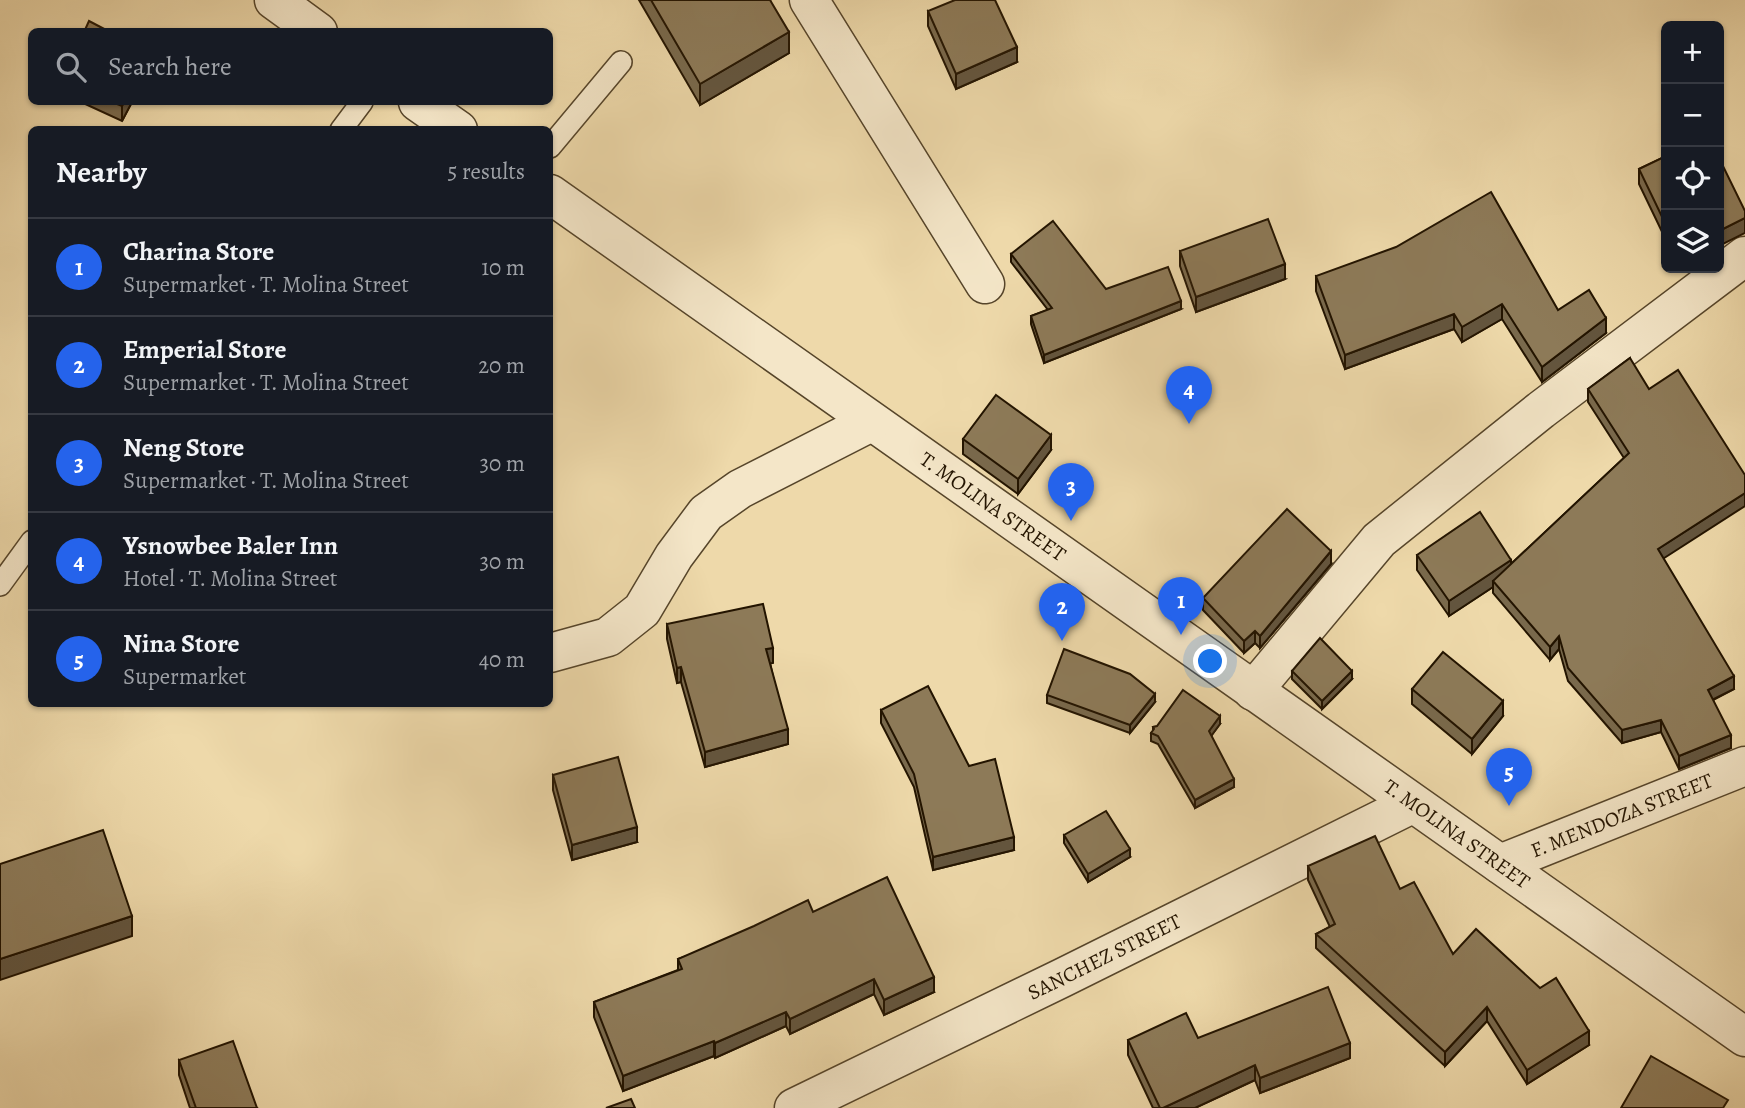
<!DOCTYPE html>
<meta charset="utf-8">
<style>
:root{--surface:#171b24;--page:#20242c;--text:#f1f3f6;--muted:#9ea1a6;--line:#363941;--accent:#2563eb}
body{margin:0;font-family:Alegreya,serif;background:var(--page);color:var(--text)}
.controls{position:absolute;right:21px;top:21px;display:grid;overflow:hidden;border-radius:10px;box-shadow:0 2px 5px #0004}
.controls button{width:63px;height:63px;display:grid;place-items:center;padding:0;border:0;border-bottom:2px solid var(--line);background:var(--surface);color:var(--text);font:35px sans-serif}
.you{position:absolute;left:1211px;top:662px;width:24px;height:24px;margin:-18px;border:5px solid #fff;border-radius:50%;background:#1a73e8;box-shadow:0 0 0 10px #1a73e833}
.badge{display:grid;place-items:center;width:46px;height:46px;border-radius:50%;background:var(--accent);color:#fff;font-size:23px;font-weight:700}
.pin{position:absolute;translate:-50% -58px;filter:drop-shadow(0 2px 4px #0008)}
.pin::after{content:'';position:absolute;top:37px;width:24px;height:21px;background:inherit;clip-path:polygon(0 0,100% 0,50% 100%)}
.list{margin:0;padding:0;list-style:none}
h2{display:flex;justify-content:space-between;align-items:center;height:91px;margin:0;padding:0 28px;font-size:30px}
h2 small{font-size:23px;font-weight:400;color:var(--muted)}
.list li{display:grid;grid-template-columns:46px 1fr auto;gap:21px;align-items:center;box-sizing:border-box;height:98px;padding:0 28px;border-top:2px solid var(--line)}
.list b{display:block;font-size:26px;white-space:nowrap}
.list p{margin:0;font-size:23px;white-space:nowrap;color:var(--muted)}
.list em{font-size:23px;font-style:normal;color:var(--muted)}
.icon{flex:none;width:38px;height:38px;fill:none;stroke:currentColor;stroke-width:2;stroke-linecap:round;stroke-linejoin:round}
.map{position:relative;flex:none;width:1745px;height:1108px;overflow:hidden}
.search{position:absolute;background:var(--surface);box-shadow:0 2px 5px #0004;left:28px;top:28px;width:525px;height:77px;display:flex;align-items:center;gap:18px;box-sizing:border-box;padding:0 24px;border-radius:10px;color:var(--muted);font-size:26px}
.panel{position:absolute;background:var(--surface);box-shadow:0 2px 5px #0004;left:28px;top:126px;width:525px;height:581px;border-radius:10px}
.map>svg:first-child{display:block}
</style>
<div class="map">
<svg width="1745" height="1108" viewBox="0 0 1745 1108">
<rect width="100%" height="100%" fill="#eed9aa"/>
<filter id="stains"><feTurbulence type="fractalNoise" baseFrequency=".00286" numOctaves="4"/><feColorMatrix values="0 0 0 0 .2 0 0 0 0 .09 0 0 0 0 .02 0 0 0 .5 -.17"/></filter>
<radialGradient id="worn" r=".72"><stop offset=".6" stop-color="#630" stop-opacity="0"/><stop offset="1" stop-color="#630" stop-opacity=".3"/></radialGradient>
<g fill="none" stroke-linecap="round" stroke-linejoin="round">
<g stroke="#56452a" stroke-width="24">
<g id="service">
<path d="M341,130L362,102"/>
<path d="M550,147L621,62"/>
<path d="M0,585L32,541"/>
</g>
</g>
<g stroke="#56452a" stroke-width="41">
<g id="minor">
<path d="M274,0L318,32"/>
<path d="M809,0L985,284"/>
<path d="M418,102L458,130"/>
<path id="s1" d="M550,194L1745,1037"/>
<path d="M550,653L608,637L642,610L674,556L706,513L740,489L871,422"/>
<path d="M1253,691L1379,540L1541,410L1745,256"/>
<path id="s2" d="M1500,864L1745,766"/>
<path id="s3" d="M794,1108L1062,978L1412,804"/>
</g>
</g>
<use href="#service" stroke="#f4e6c8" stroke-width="21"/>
<use href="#minor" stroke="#f4e6c8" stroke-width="38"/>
</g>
<g fill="#79694c" stroke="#231400" stroke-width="2">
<path d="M639,0H770L789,53L700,105Z"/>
<path d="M928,11L1017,62L956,89L928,26Z"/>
<path d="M81,102H132L122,121Z"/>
<path d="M1666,156V240L1639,184V169Z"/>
<path d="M1180,251L1285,279L1196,312L1180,266Z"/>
<path d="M1011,254L1106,289L1181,309L1044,363L1031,324V316L1048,310L1011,262Z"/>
<path d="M1316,276L1558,310L1606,333L1542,382L1502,319L1462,342L1454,329L1345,369L1316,291Z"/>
<path d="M1630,358L1663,558L1734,689L1713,700L1731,748L1679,769L1661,732L1622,743L1568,681L1559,649L1550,660L1493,593V587L1449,616L1417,570V555L1511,564L1624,458L1588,402V389Z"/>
<path d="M963,439L1051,450L1018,494L963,454Z"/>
<path d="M1331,564L1260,648L1255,643L1244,653L1203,610V598Z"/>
<path d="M667,624L773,663H770L788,744L705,767L681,682L677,683L667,639Z"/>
<path d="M1292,671L1352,679L1322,709L1292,679Z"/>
<path d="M1412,689L1503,716L1472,754L1412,704Z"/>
<path d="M1047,695L1155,702L1130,733L1047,703Z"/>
<path d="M881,710L969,766L1014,850L933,870L914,787L881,723Z"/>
<path d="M1220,724L1211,736L1234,787L1195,808L1158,744L1151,741V733L1153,731V727Z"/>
<path d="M553,775L637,842L572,860L553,790Z"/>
<path d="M1064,835L1130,857L1088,882L1064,843Z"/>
<path d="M1308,866L1400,889L1453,954L1589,1045L1527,1084L1487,1021L1445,1066L1316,948V934L1330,927L1308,880Z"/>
<path d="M813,912L934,992L884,1015L874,994L790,1034L786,1026L715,1058L714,1056L623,1091L594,1017V1002L678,970V959Z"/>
<path d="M1198,1038L1350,1058L1260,1093L1255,1080L1195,1108H1153L1128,1055V1040Z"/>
<path d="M179,1060L257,1108H190L179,1075Z"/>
</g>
<g fill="#63553e" stroke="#231400" stroke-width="2">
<path d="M789,32V53L700,105V84Z"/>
<path d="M1017,47V62L956,89V74Z"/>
<path d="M124,102H132L122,121V106Z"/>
<path d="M1745,218V233L1719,246V231Z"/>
<path d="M1285,264V279L1196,312V297Z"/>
<path d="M1181,301V309L1044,363V355Z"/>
<path d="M1502,304V319L1462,342V327Z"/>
<path d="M1454,314V329L1345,369V355Z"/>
<path d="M1606,318V333L1542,382V367Z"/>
<path d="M1051,435V450L1018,494V479Z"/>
<path d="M1745,493V506L1658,562V549Z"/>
<path d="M1331,551V564L1260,648V636Z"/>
<path d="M1511,560V575L1493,581V587L1449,616V601Z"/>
<path d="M1255,631V643L1244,653V641Z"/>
<path d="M1559,636V649L1550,660V647Z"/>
<path d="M773,648V663L766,664V649Z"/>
<path d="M681,667V682L677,683V668Z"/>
<path d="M1352,671V679L1322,709V701Z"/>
<path d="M1734,676V689L1708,702V690Z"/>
<path d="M1155,694V702L1130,733V725Z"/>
<path d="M1503,701V716L1472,754V739Z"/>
<path d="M1220,716V724L1209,739V731Z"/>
<path d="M1661,720V732L1622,743V730Z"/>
<path d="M788,729V744L705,767V752Z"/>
<path d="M1731,735V748L1679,769V756Z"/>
<path d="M1234,779V787L1195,808V800Z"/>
<path d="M637,827V842L572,860V845Z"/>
<path d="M1014,837V850L933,870V857Z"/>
<path d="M1130,849V857L1088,882V874Z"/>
<path d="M132,916V936L0,980V959Z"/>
<path d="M934,977V992L884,1015V1000Z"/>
<path d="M874,979V994L790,1034V1019Z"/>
<path d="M1487,1007V1021L1445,1066V1052Z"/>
<path d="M786,1012V1026L715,1058V1043Z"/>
<path d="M1589,1031V1045L1527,1084V1070Z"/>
<path d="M714,1041V1056L623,1091V1076Z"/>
<path d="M1350,1043V1058L1260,1093V1078Z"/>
<path d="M1255,1065V1080L1195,1108H1163Z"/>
</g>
<g fill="#8d7a58" stroke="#231400" stroke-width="2">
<path d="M651,0H770L789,32L700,84Z"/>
<path d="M955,0H995L1017,47L956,74L928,11Z"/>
<path d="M89,21L110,32H84Z"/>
<path d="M112,102H124L122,106Z"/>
<path d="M1666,156V225L1639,169Z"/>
<path d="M1719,158L1745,211V218L1719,231Z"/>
<path d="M1491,192L1558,310L1589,290L1606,318L1542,367L1502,304L1462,327L1454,314L1345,355L1316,276L1396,247Z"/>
<path d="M1268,219L1285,264L1196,297L1180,251Z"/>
<path d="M1053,221L1106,289L1168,267L1181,301L1044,355L1031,316L1052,308L1011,254Z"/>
<path d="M1630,358L1649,389L1678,370L1745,475V493L1658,549L1734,676L1708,690L1731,735L1679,756L1661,720L1622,730L1568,668L1559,636L1550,647L1493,581L1629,453L1588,389Z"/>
<path d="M996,395L1051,435L1018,479L963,439Z"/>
<path d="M1287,509L1331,551L1260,636L1255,631L1244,641L1203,598Z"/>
<path d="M1480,512L1511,560L1449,601L1417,555Z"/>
<path d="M763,604L773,648L766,649L788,729L705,752L681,667L677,668L667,624Z"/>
<path d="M1320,638L1352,671L1322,701L1292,671Z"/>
<path d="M1064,649L1130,674L1155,694L1130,725L1047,695Z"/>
<path d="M1443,652L1503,701L1472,739L1412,689Z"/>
<path d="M928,686L969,766L995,759L1014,837L933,857L914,774L881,710Z"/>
<path d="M1183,690L1220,716L1209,731L1234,779L1195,800L1158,736L1151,733L1154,729L1153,727L1157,726Z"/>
<path d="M618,757L637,827L572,845L553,775Z"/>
<path d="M1106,811L1130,849L1088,874L1064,835Z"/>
<path d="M103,830L132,916L0,959V864Z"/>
<path d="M1375,836L1400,889L1414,882L1453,954L1476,929L1540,988L1556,978L1589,1031L1527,1070L1487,1007L1445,1052L1316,934L1335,924L1308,866Z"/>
<path d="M887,877L934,977L884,1000L874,979L790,1019L786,1012L715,1043L714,1041L623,1076L594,1002L682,969L678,959L754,926L808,900L813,912Z"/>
<path d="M1328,987L1350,1043L1260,1078L1255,1065L1163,1108H1160L1128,1040L1186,1013L1198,1038Z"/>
<path d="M233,1041L257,1108H196L179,1060Z"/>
<path d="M1651,1056L1728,1100L1723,1108H1621Z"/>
<path d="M631,1099L635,1108H606Z"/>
</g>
<g text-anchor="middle" stroke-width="6" stroke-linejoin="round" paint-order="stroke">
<g font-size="21" fill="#231400" stroke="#f4e6c8">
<text dy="7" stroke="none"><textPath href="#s1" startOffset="542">T. MOLINA STREET</textPath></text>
<text dy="7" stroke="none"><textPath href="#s2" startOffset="131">F. MENDOZA STREET</textPath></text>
<text dy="7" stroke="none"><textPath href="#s1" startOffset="1110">T. MOLINA STREET</textPath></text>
<text dy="7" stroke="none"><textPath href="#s3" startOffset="345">SANCHEZ STREET</textPath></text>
</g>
</g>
<rect width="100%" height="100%" filter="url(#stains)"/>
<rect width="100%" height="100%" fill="url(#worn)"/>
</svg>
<div class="controls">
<button>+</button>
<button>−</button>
<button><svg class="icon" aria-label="locate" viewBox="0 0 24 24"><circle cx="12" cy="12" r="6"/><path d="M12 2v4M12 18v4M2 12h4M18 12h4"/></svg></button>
<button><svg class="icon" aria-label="layers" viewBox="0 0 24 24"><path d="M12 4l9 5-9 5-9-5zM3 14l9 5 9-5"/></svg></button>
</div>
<div class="you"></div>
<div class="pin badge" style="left:1181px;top:635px">1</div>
<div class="pin badge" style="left:1062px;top:641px">2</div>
<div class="pin badge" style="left:1071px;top:521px">3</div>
<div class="pin badge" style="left:1189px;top:424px">4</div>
<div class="pin badge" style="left:1509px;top:806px">5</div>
<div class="search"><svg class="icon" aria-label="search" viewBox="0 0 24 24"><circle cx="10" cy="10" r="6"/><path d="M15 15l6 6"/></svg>Search here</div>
<section class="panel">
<h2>Nearby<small>5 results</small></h2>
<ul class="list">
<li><span class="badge">1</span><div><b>Charina Store</b><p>Supermarket · T. Molina Street</p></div><em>10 m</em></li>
<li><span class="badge">2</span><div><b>Emperial Store</b><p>Supermarket · T. Molina Street</p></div><em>20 m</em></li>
<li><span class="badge">3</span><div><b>Neng Store</b><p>Supermarket · T. Molina Street</p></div><em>30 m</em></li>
<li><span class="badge">4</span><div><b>Ysnowbee Baler Inn</b><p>Hotel · T. Molina Street</p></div><em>30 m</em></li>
<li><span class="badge">5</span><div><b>Nina Store</b><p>Supermarket</p></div><em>40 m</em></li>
</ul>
</section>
</div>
